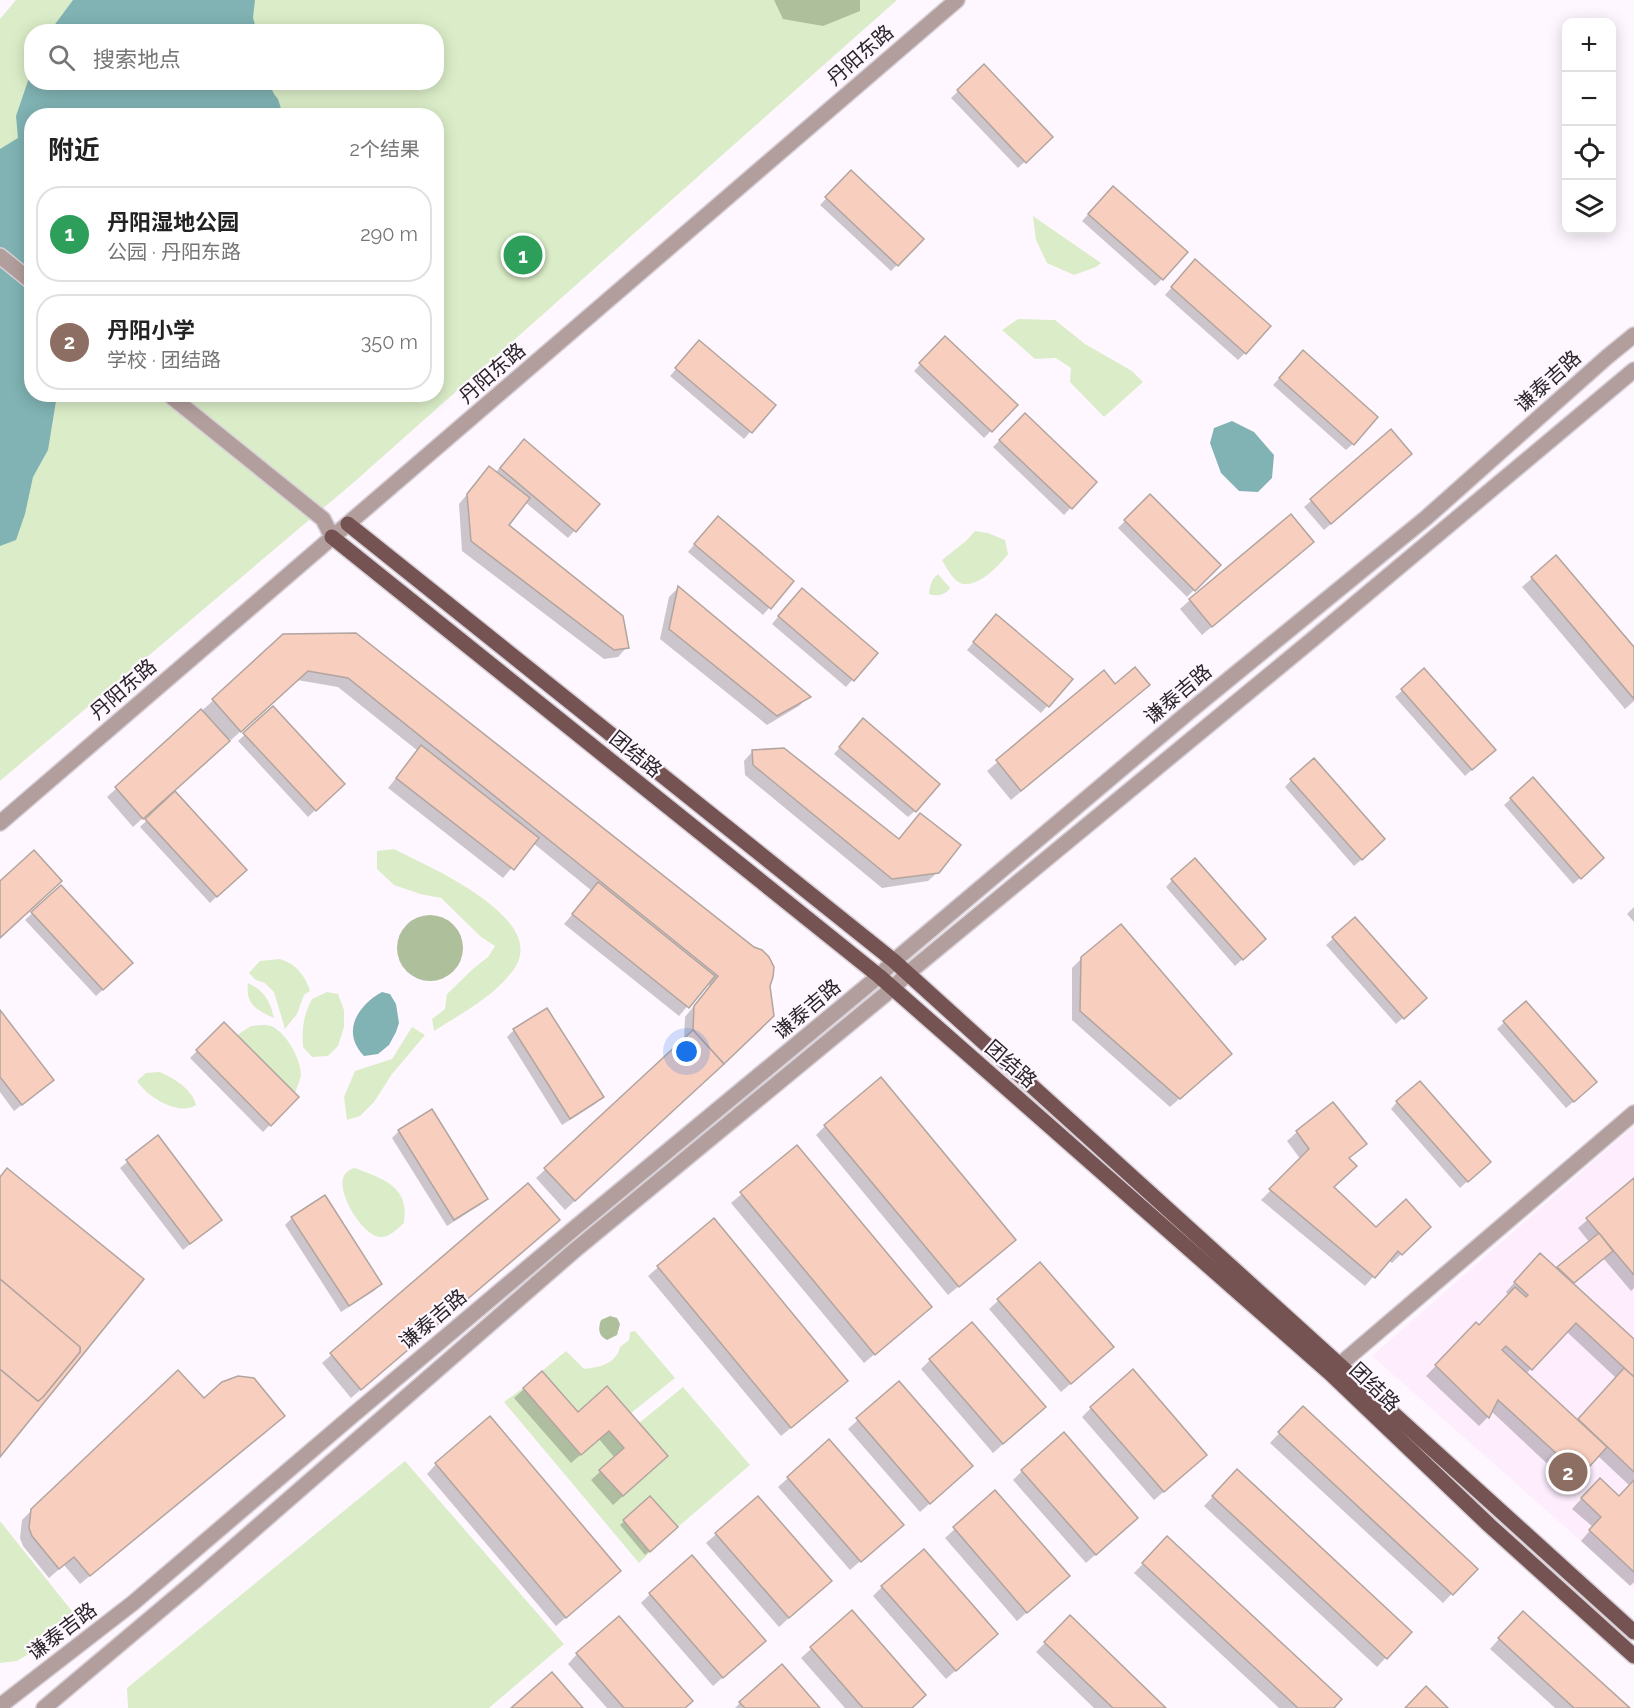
<!DOCTYPE html>
<html lang="zh">
<meta charset="utf-8">
<style>
:root{--surface:#fff;--page:#f6f6f6;--text:#222;--muted:#767676;--line:#e0e0e0;--accent:#b45309}
body{margin:0;font-family:Raleway,"Noto Sans SC",sans-serif;background:var(--page);color:var(--text)}
.controls{position:absolute;right:18px;top:18px;display:grid;overflow:hidden;border-radius:12px;box-shadow:0 3px 15px #0003}
.controls button{width:54px;height:54px;display:grid;place-items:center;padding:0;border:0;border-bottom:2px solid var(--line);background:var(--surface);color:var(--text);font:30px sans-serif}
.you{position:absolute;left:687px;top:1052px;width:21px;height:21px;margin:-15px;border:4px solid #fff;border-radius:50%;background:#1a73e8;box-shadow:0 0 0 9px #1a73e833}
.badge{display:grid;place-items:center;width:39px;height:39px;border-radius:50%;background:var(--accent);color:#fff;font-size:20px;font-weight:700}
.pin{position:absolute;translate:-50% -50%;border:3px solid #fff;box-shadow:0 2px 6px #0006}
.list{margin:0;padding:0;list-style:none}
h2{display:flex;justify-content:space-between;align-items:center;height:78px;margin:0;padding:0 24px;font-size:26px}
h2 small{font-size:20px;font-weight:400;color:var(--muted)}
.list li{display:grid;grid-template-columns:39px 1fr auto;gap:18px;align-items:center;box-sizing:border-box;height:96px;margin:0 12px 12px;padding:0 12px;border:2px solid var(--line);border-radius:24px}
.list b{display:block;font-size:22px;white-space:nowrap}
.list p{margin:0;font-size:20px;white-space:nowrap;color:var(--muted)}
.list em{font-size:20px;font-style:normal;color:var(--muted)}
.icon{flex:none;width:33px;height:33px;fill:none;stroke:currentColor;stroke-width:2;stroke-linecap:round;stroke-linejoin:round}
.map{position:relative;flex:none;width:1634px;height:1708px;overflow:hidden}
.search{position:absolute;background:var(--surface);box-shadow:0 3px 15px #0003;left:24px;top:24px;width:420px;height:66px;display:flex;align-items:center;gap:15px;box-sizing:border-box;padding:0 21px;border-radius:24px;color:var(--muted);font-size:22px}
.panel{position:absolute;background:var(--surface);box-shadow:0 3px 15px #0003;left:24px;top:108px;width:420px;height:294px;border-radius:24px}
.map>svg:first-child{display:block}
</style>
<div class="map">
<svg width="1634" height="1708" viewBox="0 0 1634 1708">
<rect width="100%" height="100%" fill="#fff7ff"/>
<path fill="#fdedfd" d="M1634,1126V1588L1372,1356Z"/>
<g fill="#dbedc8" fill-rule="evenodd">
<path d="M16,0H897L353,483L0,781V19ZM32,32H436V82H32ZM32,116H436V394H32Z"/>
<path d="M1033,217V216L1101,263L1096,267L1074,275L1047,263L1036,240Z"/>
<path d="M1018,319L1055,320L1085,344L1132,371L1143,382L1104,417L1070,382L1071,368L1056,358L1035,359L1002,330Z"/>
<path d="M975,531L988,533L1005,540L1008,554C1000,565 976,590 960,583C952,579 946,567 942,560L966,541Z"/>
<path d="M938,574L950,588C946,595 936,597 929,594C930,585 931,580 938,574Z"/>
<path d="M394,849C427,866 550,918 514,969C494,997 462,1013 434,1031L432,1019L445,1009L447,994L474,968L488,957L495,946L481,937L441,898L420,894L394,885L377,869V851Z"/>
<path d="M280,959C296,964 305,975 310,991L304,995L297,1014L285,1029L274,992L265,983L256,980L249,973L260,961Z"/>
<path d="M248,983C264,991 270,1000 274,1018C257,1010 245,1005 248,983Z"/>
<path d="M327,992L338,994L344,1010V1027L338,1046L328,1056L312,1057L303,1047C302,1027 303,1017 312,999Z"/>
<path d="M251,1026C257,1026 265,1024 271,1026C286,1032 301,1059 301,1075C300,1081 297,1087 295,1093L237,1035Z"/>
<path d="M412,1027L425,1035L392,1074L374,1102L360,1116L347,1120L344,1097L355,1071L392,1059Z"/>
<path d="M159,1072C173,1077 193,1090 196,1105C179,1117 146,1096 137,1081L146,1073Z"/>
<path d="M355,1168C383,1179 410,1186 404,1223C397,1229 389,1238 380,1237C362,1235 336,1192 344,1176C346,1172 350,1169 355,1168Z"/>
<path d="M635,1331L675,1378L631,1413L607,1386L578,1412L542,1371L566,1351L584,1369C600,1367 616,1364 620,1347L629,1340L630,1332Z"/>
<path d="M683,1387L750,1465L678,1527L650,1496L624,1520L650,1552L639,1563L504,1402L523,1388L581,1455L609,1431L624,1448L600,1470L623,1496L668,1456L639,1423Z"/>
<path d="M405,1461L564,1644L489,1708H128L127,1688Z"/>
<path d="M0,1521L75,1615L39,1648L17,1661L0,1663Z"/>
</g>
<g fill="#aebf9b">
<path d="M774,0H860V11L823,26L783,19Z"/>
<circle cx="430" cy="948" r="33"/>
<path d="M610,1316L617,1318L620,1324L617,1335L607,1340C598,1336 598,1328 601,1320Z"/>
</g>
<g fill="#81b3b4">
<path d="M73,0H255L253,18L257,31H50Z"/>
<path d="M31,72L32,82L269,83L274,94L278,99L283,115L32,116V394L57,395L48,450L33,477L25,514L16,540L0,546V149L18,138L16,116Z"/>
<path d="M1232,421L1254,432L1274,455L1272,478L1258,492L1239,491L1221,473L1210,443L1214,428Z"/>
<path d="M382,992L390,994L396,1004L399,1023L396,1032L389,1045L378,1054L364,1056C341,1032 357,1006 382,992Z"/>
</g>
<g fill="#0003" fill-rule="evenodd">
<path d="M984,66L1051,137L1018,168L951,98Z"/>
<path d="M851,172L922,239L891,271L820,205Z"/>
<path d="M1106,195L1162,279L1155,286L1082,221Z"/>
<path d="M1189,268L1245,353L1238,360L1165,295Z"/>
<path d="M945,338L1016,405L984,438L914,371Z"/>
<path d="M693,349L774,405L744,439L670,376Z"/>
<path d="M1297,359L1353,444L1346,450L1273,385Z"/>
<path d="M1025,415L1095,482L1064,515L993,447Z"/>
<path d="M1391,431L1404,460L1324,530L1304,507Z"/>
<path d="M517,448L598,504L568,538L525,502L507,525L627,647L618,657L604,659L462,551L459,504L489,468L495,473Z"/>
<path d="M1150,496L1219,565L1187,597L1118,528Z"/>
<path d="M711,524L792,581L763,615L688,552Z"/>
<path d="M1302,551L1202,635L1180,609L1190,600Z"/>
<path d="M1556,557L1634,649V701L1625,709L1522,587Z"/>
<path d="M678,588L808,697L799,706L767,725L660,639L669,597Z"/>
<path d="M795,596L876,653L846,687L772,624Z"/>
<path d="M990,622L1071,679L1041,713L967,650Z"/>
<path d="M355,635L753,948L713,1073L565,1210L536,1178L684,1040L685,1017L710,986L707,983L679,1016L564,924L592,891L533,843L503,878L388,788L418,751L338,687L297,680L231,740L230,739L133,827L107,797L284,636Z"/>
<path d="M1424,671L1487,756L1465,776L1395,697Z"/>
<path d="M1104,672L1115,686L1138,694L1011,800L987,771Z"/>
<path d="M273,708L343,784L308,817L238,741Z"/>
<path d="M857,727L915,811L908,817L834,754Z"/>
<path d="M753,751L898,840L920,815L938,872L928,881L882,888L745,775L744,761Z"/>
<path d="M1533,779L1596,865L1573,884L1504,805Z"/>
<path d="M1291,780L1377,846L1354,866L1285,787Z"/>
<path d="M175,793L238,876L210,903L140,827Z"/>
<path d="M1172,880L1257,946L1235,966L1166,887Z"/>
<path d="M60,887L124,970L96,996L25,920Z"/>
<path d="M1634,907V922L1627,914Z"/>
<path d="M1355,919L1418,1005L1396,1024L1326,945Z"/>
<path d="M1082,958L1220,1063L1170,1107L1072,1020V968Z"/>
<path d="M1525,1003L1589,1089L1566,1108L1497,1029Z"/>
<path d="M546,1010L602,1097L595,1104L562,1125L507,1037L514,1030Z"/>
<path d="M0,1012L45,1087L14,1111L0,1092Z"/>
<path d="M224,1024L297,1097L263,1132L190,1058Z"/>
<path d="M1397,1102L1482,1168L1460,1188L1391,1109Z"/>
<path d="M825,1126L1004,1249L948,1295L816,1135Z"/>
<path d="M399,1131L486,1199L480,1205L447,1226L392,1138Z"/>
<path d="M1297,1132L1365,1144L1348,1159L1332,1188L1376,1229L1429,1227L1392,1263L1388,1260L1365,1286L1261,1200L1301,1160L1287,1141Z"/>
<path d="M157,1137L220,1220L183,1250L120,1168Z"/>
<path d="M797,1147L920,1316L864,1363L731,1203Z"/>
<path d="M1634,1180V1288L1631,1291L1603,1258L1571,1284L1634,1342V1582L1630,1586L1581,1541L1593,1527L1572,1509L1590,1489L1619,1498L1630,1486L1598,1456L1570,1485L1491,1411L1488,1417L1479,1426L1426,1376L1476,1324L1479,1327L1509,1295L1506,1292L1531,1264L1556,1270L1590,1243L1578,1228ZM1566,1331L1616,1378L1577,1421L1526,1374Z"/>
<path d="M528,1185L548,1229L351,1398L322,1363Z"/>
<path d="M292,1218L381,1284L374,1291L341,1312L285,1225Z"/>
<path d="M713,1220L837,1390L781,1436L648,1276Z"/>
<path d="M1039,1264L1103,1356L1061,1392L989,1309Z"/>
<path d="M930,1360L1035,1416L993,1453L921,1369Z"/>
<path d="M542,1373L578,1414L607,1388L657,1466L613,1505L591,1480L615,1458L599,1439L571,1463L514,1398Z"/>
<path d="M899,1383L962,1475L920,1512L848,1429Z"/>
<path d="M204,1400L273,1425L80,1584L64,1565L49,1578L23,1546L20,1538L22,1520L32,1510Z"/>
<path d="M1091,1408L1196,1464L1154,1500L1082,1417Z"/>
<path d="M1294,1417L1475,1569L1443,1603L1270,1443Z"/>
<path d="M829,1441L892,1534L850,1570L778,1487Z"/>
<path d="M436,1464L610,1580L556,1626L427,1474Z"/>
<path d="M1022,1471L1127,1527L1086,1563L1013,1480Z"/>
<path d="M1237,1471L1410,1632L1377,1667L1204,1506Z"/>
<path d="M995,1492L1058,1585L1017,1621L945,1538Z"/>
<path d="M650,1498L676,1527L645,1555L620,1525Z"/>
<path d="M757,1498L820,1590L779,1627L706,1543Z"/>
<path d="M1158,1548L1332,1708H1279L1134,1573Z"/>
<path d="M882,1587L987,1643L946,1679L873,1596Z"/>
<path d="M650,1594L754,1650L713,1686L641,1603Z"/>
<path d="M852,1612L911,1708H845L801,1658Z"/>
<path d="M1070,1617L1164,1708H1094L1036,1652Z"/>
<path d="M1514,1622L1628,1708H1555L1490,1649Z"/>
<path d="M577,1654L684,1708H607L568,1664Z"/>
<path d="M740,1703L818,1708H735Z"/>
</g>
<g fill="#f8cebe" stroke="#b2a59f" stroke-width="1.5">
<path d="M984,64L1053,137L1026,163L957,90Z"/>
<path d="M851,170L924,239L898,266L825,197Z"/>
<path d="M1113,186L1188,252L1163,280L1088,214Z"/>
<path d="M1195,259L1271,326L1246,354L1171,287Z"/>
<path d="M945,336L1018,405L992,432L919,363Z"/>
<path d="M699,340L776,405L752,433L675,368Z"/>
<path d="M1303,350L1378,417L1354,445L1279,378Z"/>
<path d="M1025,413L1097,482L1072,509L999,440Z"/>
<path d="M1391,429L1412,454L1331,524L1310,499Z"/>
<path d="M524,439L600,504L576,532L500,468Z"/>
<path d="M489,466L530,498L509,525L623,616L629,648L614,650L471,541L467,494Z"/>
<path d="M1150,494L1221,565L1195,591L1124,520Z"/>
<path d="M1291,514L1314,542L1212,627L1189,599Z"/>
<path d="M718,516L794,581L771,609L694,544Z"/>
<path d="M1556,555L1634,647V699L1531,577Z"/>
<path d="M678,586L811,697L777,716L669,629Z"/>
<path d="M802,588L878,653L854,681L778,616Z"/>
<path d="M996,614L1073,679L1049,707L973,642Z"/>
<path d="M356,633L754,947L762,950L769,957L774,967L773,977L770,986L774,1016L724,1064L693,1030L694,1006L718,976L348,678L308,671L241,732L212,699L283,634Z"/>
<path d="M1135,667L1150,685L1021,791L996,760L1104,670L1115,684Z"/>
<path d="M1424,668L1496,750L1472,770L1401,689Z"/>
<path d="M273,706L345,784L316,811L243,733Z"/>
<path d="M201,709L230,741L143,819L115,787Z"/>
<path d="M863,718L940,784L916,812L839,747Z"/>
<path d="M421,745L539,838L514,870L396,778Z"/>
<path d="M784,748L899,839L920,813L961,845L939,873L892,879L753,765L752,750Z"/>
<path d="M1314,758L1385,839L1362,860L1290,779Z"/>
<path d="M1533,777L1604,858L1581,879L1510,798Z"/>
<path d="M175,791L247,870L217,897L145,819Z"/>
<path d="M34,850L62,881L0,938V881Z"/>
<path d="M1195,858L1266,939L1243,960L1171,879Z"/>
<path d="M598,882L715,976L689,1008L572,914Z"/>
<path d="M61,885L133,963L103,990L31,912Z"/>
<path d="M1355,917L1427,998L1404,1019L1332,937Z"/>
<path d="M1121,924L1232,1054L1180,1099L1080,1011L1081,957Z"/>
<path d="M1526,1001L1597,1082L1574,1102L1503,1021Z"/>
<path d="M547,1008L604,1097L570,1119L513,1029Z"/>
<path d="M0,1010L54,1080L22,1105L0,1077Z"/>
<path d="M224,1022L299,1097L271,1126L196,1050Z"/>
<path d="M693,1030L724,1064L575,1201L544,1168Z"/>
<path d="M881,1077L1016,1240L959,1287L824,1125Z"/>
<path d="M1420,1081L1491,1162L1468,1182L1396,1101Z"/>
<path d="M1333,1102L1367,1144L1349,1158L1357,1166L1334,1187L1376,1227L1406,1199L1431,1227L1402,1255L1398,1251L1375,1278L1269,1189L1309,1149L1296,1131Z"/>
<path d="M432,1109L488,1199L454,1220L398,1130Z"/>
<path d="M158,1135L222,1220L190,1244L126,1160Z"/>
<path d="M797,1145L932,1307L875,1355L740,1192Z"/>
<path d="M7,1168L144,1279L0,1457V1369L38,1401L43,1397L80,1352V1347L0,1279V1177Z"/>
<path d="M1634,1178V1275L1586,1218Z"/>
<path d="M528,1183L560,1220L361,1390L330,1353Z"/>
<path d="M325,1195L382,1284L349,1306L291,1217Z"/>
<path d="M714,1218L848,1381L791,1428L657,1266Z"/>
<path d="M1599,1233L1613,1251L1574,1283L1557,1267Z"/>
<path d="M1540,1253L1634,1339V1377L1576,1323L1532,1370L1506,1346L1502,1350L1607,1447L1581,1476L1498,1400L1489,1418L1435,1365L1476,1322L1479,1325L1515,1287L1526,1297L1528,1295L1514,1282Z"/>
<path d="M1040,1262L1114,1347L1071,1384L997,1299Z"/>
<path d="M0,1279L80,1347V1352L43,1397L38,1401L0,1369Z"/>
<path d="M972,1322L1046,1407L1003,1444L929,1359Z"/>
<path d="M1624,1368L1634,1377V1472L1578,1419Z"/>
<path d="M1133,1369L1207,1455L1164,1492L1090,1407Z"/>
<path d="M178,1370L204,1398L222,1382L238,1376L254,1378L285,1416L90,1576L74,1557L59,1569L32,1536L29,1528L31,1509Z"/>
<path d="M542,1371L578,1412L607,1386L668,1456L623,1496L599,1470L624,1448L609,1431L581,1455L523,1388Z"/>
<path d="M899,1381L973,1466L930,1504L856,1418Z"/>
<path d="M1303,1406L1478,1569L1453,1595L1278,1432Z"/>
<path d="M490,1416L621,1571L566,1618L435,1463Z"/>
<path d="M1064,1432L1138,1518L1096,1555L1021,1470Z"/>
<path d="M829,1439L904,1525L861,1562L787,1477Z"/>
<path d="M1237,1469L1412,1632L1387,1659L1212,1496Z"/>
<path d="M1600,1478L1619,1496L1634,1480V1572L1589,1530L1601,1517L1581,1498Z"/>
<path d="M995,1490L1070,1576L1027,1613L953,1527Z"/>
<path d="M650,1496L678,1527L650,1552L623,1520Z"/>
<path d="M758,1496L832,1581L789,1618L715,1533Z"/>
<path d="M1167,1536L1342,1699L1334,1708H1298L1142,1563Z"/>
<path d="M924,1549L998,1634L956,1671L881,1586Z"/>
<path d="M692,1555L766,1641L723,1678L649,1593Z"/>
<path d="M852,1610L926,1695L912,1708H863L810,1647Z"/>
<path d="M1523,1611L1630,1708H1574L1498,1638Z"/>
<path d="M1070,1615L1166,1708H1113L1044,1642Z"/>
<path d="M619,1616L693,1701L685,1708H624L576,1653Z"/>
<path d="M782,1664L820,1708H745L739,1702Z"/>
<path d="M552,1672L583,1708H511Z"/>
<path d="M1426,1686L1448,1708H1405Z"/>
</g>
<g fill="none" stroke-linecap="round" stroke-linejoin="round">
<g stroke="#d8d1d8" stroke-width="18">
<g id="minor">
<path d="M0,256L32,282"/>
<path d="M168,394L323,519L332,537"/>
<path d="M0,823L957,0"/>
<path d="M1330,1373L1634,1113"/>
<path d="M0,1706L133,1603L353,1415L576,1227L879,976L894,961L1190,711L1426,518L1607,357L1634,335"/>
<path d="M44,1708L196,1580L575,1250L893,988L908,973L1313,639L1634,370"/>
</g>
</g>
<g stroke="#d8d1d8" stroke-width="18">
<g id="major">
<path d="M348,524L894,961L1634,1632"/>
<path d="M332,537L879,976L1330,1373L1489,1525L1634,1656"/>
</g>
</g>
<use href="#minor" stroke="#b29e9d" stroke-width="15"/>
<use href="#major" stroke="#755353" stroke-width="15"/>
</g>
<g text-anchor="middle" stroke-width="4.5" stroke-linejoin="round" paint-order="stroke">
<g font-size="20" fill="#292529" stroke="#fff7ff">
<text transform="translate(860 55) rotate(-41)" y="7">丹阳东路</text>
<text transform="translate(492 373) rotate(-41)" y="7">丹阳东路</text>
<text transform="translate(1548 381) rotate(-42)" y="7">谦泰吉路</text>
<text transform="translate(123 689) rotate(-41)" y="7">丹阳东路</text>
<text transform="translate(1178 694) rotate(-40)" y="7">谦泰吉路</text>
<text transform="translate(636 754) rotate(39)" y="7">团结路</text>
<text transform="translate(807 1009) rotate(-40)" y="7">谦泰吉路</text>
<text transform="translate(1011 1064) rotate(41)" y="7">团结路</text>
<text transform="translate(433 1319) rotate(-40)" y="7">谦泰吉路</text>
<text transform="translate(1375 1387) rotate(44)" y="7">团结路</text>
<text transform="translate(62 1631) rotate(-37)" y="7">谦泰吉路</text>
</g>
</g>
</svg>
<div class="controls">
<button>+</button>
<button>−</button>
<button><svg class="icon" aria-label="locate" viewBox="0 0 24 24"><circle cx="12" cy="12" r="6"/><path d="M12 2v4M12 18v4M2 12h4M18 12h4"/></svg></button>
<button><svg class="icon" aria-label="layers" viewBox="0 0 24 24"><path d="M12 4l9 5-9 5-9-5zM3 14l9 5 9-5"/></svg></button>
</div>
<div class="you"></div>
<div class="pin badge" style="left:523px;top:255px;background:#2e9e5b">1</div>
<div class="pin badge" style="left:1568px;top:1472px;background:#8d6e63">2</div>
<div class="search"><svg class="icon" aria-label="search" viewBox="0 0 24 24"><circle cx="10" cy="10" r="6"/><path d="M15 15l6 6"/></svg>搜索地点</div>
<section class="panel">
<h2>附近<small>2个结果</small></h2>
<ul class="list">
<li><span class="badge" style="background:#2e9e5b">1</span><div><b>丹阳湿地公园</b><p>公园 · 丹阳东路</p></div><em>290 m</em></li>
<li><span class="badge" style="background:#8d6e63">2</span><div><b>丹阳小学</b><p>学校 · 团结路</p></div><em>350 m</em></li>
</ul>
</section>
</div>
